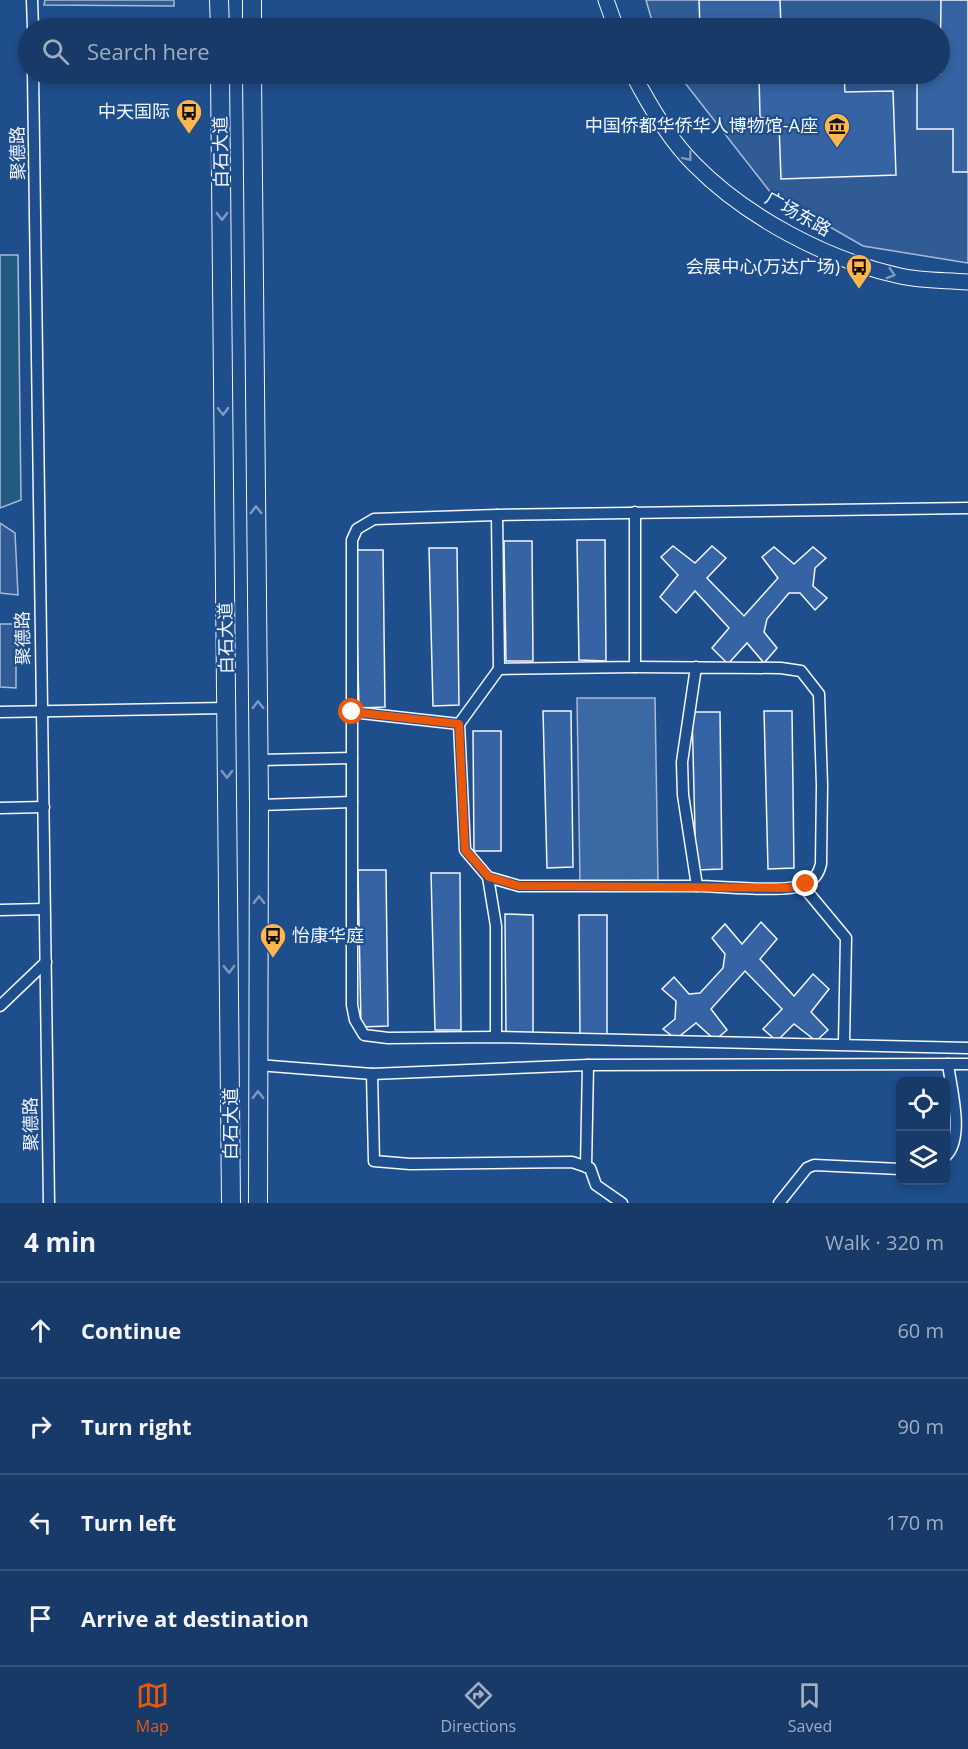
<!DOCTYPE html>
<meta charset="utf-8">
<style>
:root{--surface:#173a69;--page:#244571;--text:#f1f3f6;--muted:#9eadc0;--line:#36547d;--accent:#ea580c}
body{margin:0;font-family:"Open Sans","Noto Sans SC",sans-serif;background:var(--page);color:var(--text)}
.controls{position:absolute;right:18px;bottom:18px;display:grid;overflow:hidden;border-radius:9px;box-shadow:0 3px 9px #0003}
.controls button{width:54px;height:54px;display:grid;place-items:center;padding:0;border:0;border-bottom:2px solid var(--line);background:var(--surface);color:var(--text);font:30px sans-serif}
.stop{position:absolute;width:18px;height:18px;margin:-14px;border:4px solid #ea580c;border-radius:50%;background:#fff}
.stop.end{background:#ea580c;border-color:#fff;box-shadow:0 2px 6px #0008}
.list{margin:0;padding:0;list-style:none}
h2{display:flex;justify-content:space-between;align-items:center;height:78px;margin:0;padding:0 24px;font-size:26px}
h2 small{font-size:20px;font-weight:400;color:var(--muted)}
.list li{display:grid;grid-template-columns:39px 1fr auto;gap:18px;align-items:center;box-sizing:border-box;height:96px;padding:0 24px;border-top:2px solid var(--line)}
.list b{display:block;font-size:22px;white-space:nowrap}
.list em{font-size:20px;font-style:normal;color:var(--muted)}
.icon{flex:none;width:33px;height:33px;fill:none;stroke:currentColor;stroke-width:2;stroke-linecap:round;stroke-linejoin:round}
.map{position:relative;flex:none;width:968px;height:1203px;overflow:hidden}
.search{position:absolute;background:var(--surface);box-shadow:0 3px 9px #0003;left:18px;right:18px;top:18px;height:66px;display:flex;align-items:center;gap:15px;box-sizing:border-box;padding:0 21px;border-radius:33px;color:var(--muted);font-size:22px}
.sheet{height:462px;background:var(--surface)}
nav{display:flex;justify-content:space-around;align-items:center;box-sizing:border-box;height:84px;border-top:2px solid var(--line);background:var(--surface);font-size:16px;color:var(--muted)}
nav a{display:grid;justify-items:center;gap:3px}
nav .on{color:var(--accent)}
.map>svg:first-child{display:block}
</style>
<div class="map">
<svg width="968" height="1203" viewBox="0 0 968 1203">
<rect width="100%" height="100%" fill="#1f4e8c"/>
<path fill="#245a82" stroke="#a8bbd7" stroke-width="1.5" d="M0,255H18L21,500L0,508Z"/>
<g fill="#305b95" stroke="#a8bbd7" stroke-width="1.5">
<path d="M45,0H174V6L44,5Z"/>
<path d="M646,0H968V263L863,246L771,193L678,74H940V28H654Z"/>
<path d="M0,523L15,533L18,595L0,593Z"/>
<path d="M0,624H16V688L0,687Z"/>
</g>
<path fill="#3b69a3" stroke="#a8bbd7" stroke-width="1.5" d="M577,698H655L658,880L580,882Z"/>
<g fill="#3563a3" stroke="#f2f6ff" stroke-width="1.5">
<path d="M699,0H780L781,28H700Z"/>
<path d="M941,0H968V172H953V129H917V74H940Z"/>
<path d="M759,74H844L845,92L893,91L896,175L781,179L779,123L760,117Z"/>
<path d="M577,540H605L606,661L579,660Z"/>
<path d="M504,541H532L533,661H506Z"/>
<path d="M673,546L695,563L712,546L726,558L707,578L744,616L778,578L762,557L774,547L794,564L813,547L826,558L815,568L813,586L827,598L815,610L800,593H789L767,619L764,632L777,648L764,663L747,643L728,664L712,648L729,628L695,591L676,613L660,597L678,575L661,557Z"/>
<path d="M429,548H457L459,705L433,706Z"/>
<path d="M355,550H383L385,707L359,708Z"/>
<path d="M543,711H571L573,867L547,868Z"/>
<path d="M764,711H792L794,868L768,869Z"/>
<path d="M692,712H720L722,869L696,870Z"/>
<path d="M473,731H501V851H474Z"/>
<path d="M358,870H386L388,1026L361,1027Z"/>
<path d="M431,873H460L461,1030H435Z"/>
<path d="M505,914L533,915V1035L506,1034Z"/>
<path d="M579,915H607V1036L580,1035Z"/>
<path d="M761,922L777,939L760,959L794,996L813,974L829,989L811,1012L828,1030L816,1041L794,1024L777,1041L763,1029L782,1009L745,971L711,1009L727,1030L715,1040L696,1023L676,1039L663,1029L675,1019L676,1001L662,989L674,977L689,994L700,993L723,968L725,954L712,938L725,924L742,944Z"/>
</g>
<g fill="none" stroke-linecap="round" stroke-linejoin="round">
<g stroke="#f2f6ff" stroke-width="13">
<g id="minor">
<path d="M32,0L33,28"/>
<path d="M33,74L49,1203"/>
<path d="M968,508L497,515L374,519L357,529L352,540V1005L355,1020L364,1035L388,1038L496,1037L968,1048"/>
<path d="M497,515L499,669L635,667V512"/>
<path d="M635,667L781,668L801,671L819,694L822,785L821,864C819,873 813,881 804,885C783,893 722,886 697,886L683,795L682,762L696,667"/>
<path d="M0,712L226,708"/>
<path d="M352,712L459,724L499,669"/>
<path d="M459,724L465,850L488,877L519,886H697"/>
<path d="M259,760L352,758"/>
<path d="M259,805L352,802"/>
<path d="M0,808L44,807"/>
<path d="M488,877L496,926V1037"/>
<path d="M802,885L846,938L844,1043"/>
<path d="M0,910L44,909"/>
<path d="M0,1006L46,962"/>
<path d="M258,1065L372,1074L588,1065L968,1064"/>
<path d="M372,1074L374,1161L410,1164L572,1162L590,1168L596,1185L622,1203"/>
<path d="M946,1156C965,1137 951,1089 948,1064"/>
<path d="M586,1167L588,1065"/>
<path d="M779,1203L807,1168L814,1165L900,1169"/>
</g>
</g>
<g stroke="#f2f6ff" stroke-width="17">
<g id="secondary">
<path d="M606,0L616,28"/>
<path d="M633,74C648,103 670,140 694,164C746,217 827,260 900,276C922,281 946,280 968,282"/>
</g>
</g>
<g stroke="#f2f6ff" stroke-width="20">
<g id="primary">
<path d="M219,0L220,28"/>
<path d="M252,28V0"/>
<path d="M220,74L231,1203"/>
<path d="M252,74L259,805L258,1203"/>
</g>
</g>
<use href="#minor" stroke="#1f4e8c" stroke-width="10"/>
<use href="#secondary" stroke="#1f4e8c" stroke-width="15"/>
<use href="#primary" stroke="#1f4e8c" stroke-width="18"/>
</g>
<defs><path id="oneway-chevron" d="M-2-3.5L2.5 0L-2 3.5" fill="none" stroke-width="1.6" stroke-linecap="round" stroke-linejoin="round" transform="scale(1.5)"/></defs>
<g stroke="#7e9ac0">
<use href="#oneway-chevron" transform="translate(688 157) rotate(52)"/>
<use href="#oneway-chevron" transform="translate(222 216) rotate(89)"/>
<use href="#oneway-chevron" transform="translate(891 274) rotate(17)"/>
<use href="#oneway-chevron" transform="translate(223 411) rotate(89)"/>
<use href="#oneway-chevron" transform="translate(256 510) rotate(-91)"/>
<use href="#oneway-chevron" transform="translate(258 705) rotate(-91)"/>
<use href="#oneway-chevron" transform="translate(227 774) rotate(89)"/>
<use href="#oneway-chevron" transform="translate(259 900) rotate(-90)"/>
<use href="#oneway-chevron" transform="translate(229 969) rotate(89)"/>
<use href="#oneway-chevron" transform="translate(258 1095) rotate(-90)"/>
</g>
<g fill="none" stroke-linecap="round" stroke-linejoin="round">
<path stroke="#ea580c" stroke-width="8" d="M352,712L459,724L465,850L489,877L519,886L788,888L806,884"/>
</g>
<defs>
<g id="bus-pin" transform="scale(1.35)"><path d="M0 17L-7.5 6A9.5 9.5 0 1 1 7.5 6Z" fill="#ffb74d" stroke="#1f4e8c"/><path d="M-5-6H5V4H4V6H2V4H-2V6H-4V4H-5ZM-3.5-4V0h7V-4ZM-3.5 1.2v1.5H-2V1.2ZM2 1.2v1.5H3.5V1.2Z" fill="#111"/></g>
<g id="museum-pin" transform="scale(1.35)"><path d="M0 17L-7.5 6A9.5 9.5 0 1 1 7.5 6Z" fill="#ffb74d" stroke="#1f4e8c"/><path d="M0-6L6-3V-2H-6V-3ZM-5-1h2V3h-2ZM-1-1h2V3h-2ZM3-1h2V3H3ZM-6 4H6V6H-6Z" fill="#111"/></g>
</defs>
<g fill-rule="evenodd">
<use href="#bus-pin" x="189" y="112"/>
<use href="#museum-pin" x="837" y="126"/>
<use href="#bus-pin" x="859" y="267"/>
<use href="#bus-pin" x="273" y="936"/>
</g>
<g text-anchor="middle" stroke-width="4.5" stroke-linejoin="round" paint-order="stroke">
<g font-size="18" fill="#f2f6ff" stroke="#1f4e8c" text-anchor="end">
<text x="170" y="118">中天国际</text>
<text x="818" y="132">中国侨都华侨华人博物馆-A座</text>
<text x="840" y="273">会展中心(万达广场)</text>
<text x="292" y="942" text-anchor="start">怡康华庭</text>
</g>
<g font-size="18" fill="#f2f6ff" stroke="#1f4e8c">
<text transform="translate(221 152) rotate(-91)" y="6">白石大道</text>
<text transform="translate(18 153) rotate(-91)" y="6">聚德路</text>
<text transform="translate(798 214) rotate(29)" y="6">广场东路</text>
<text transform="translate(23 638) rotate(-91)" y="6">聚德路</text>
<text transform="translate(226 638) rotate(-91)" y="6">白石大道</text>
<text transform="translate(31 1124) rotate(-91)" y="6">聚德路</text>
<text transform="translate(231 1124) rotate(-90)" y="6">白石大道</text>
</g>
</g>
</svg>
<div class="controls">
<button><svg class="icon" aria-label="locate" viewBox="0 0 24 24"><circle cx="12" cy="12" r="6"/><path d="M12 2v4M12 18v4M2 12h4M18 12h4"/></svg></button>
<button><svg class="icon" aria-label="layers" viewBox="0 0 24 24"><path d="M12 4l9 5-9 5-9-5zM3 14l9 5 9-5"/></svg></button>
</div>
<div class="stop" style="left:352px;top:712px"></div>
<div class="stop end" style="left:806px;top:884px"></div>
<div class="search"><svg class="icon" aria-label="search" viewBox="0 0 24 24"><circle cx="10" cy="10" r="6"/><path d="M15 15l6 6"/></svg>Search here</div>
</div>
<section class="sheet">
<h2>4 min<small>Walk · 320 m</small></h2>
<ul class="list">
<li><svg class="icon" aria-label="ahead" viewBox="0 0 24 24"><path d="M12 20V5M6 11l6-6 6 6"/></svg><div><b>Continue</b></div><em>60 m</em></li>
<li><svg class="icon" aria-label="right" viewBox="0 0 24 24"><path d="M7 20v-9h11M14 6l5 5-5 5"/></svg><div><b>Turn right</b></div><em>90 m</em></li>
<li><svg class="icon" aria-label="left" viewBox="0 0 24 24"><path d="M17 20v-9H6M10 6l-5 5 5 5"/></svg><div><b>Turn left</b></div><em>170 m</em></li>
<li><svg class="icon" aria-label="arrive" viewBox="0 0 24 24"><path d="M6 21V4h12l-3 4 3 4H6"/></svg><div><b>Arrive at destination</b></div></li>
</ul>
</section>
<nav>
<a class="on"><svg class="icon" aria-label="map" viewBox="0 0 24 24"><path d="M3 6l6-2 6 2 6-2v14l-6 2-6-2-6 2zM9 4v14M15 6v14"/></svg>Map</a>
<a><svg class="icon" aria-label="directions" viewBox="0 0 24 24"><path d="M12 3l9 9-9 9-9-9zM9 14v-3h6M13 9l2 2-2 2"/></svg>Directions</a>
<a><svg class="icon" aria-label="saved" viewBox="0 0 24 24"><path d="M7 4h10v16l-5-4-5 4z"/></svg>Saved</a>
</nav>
